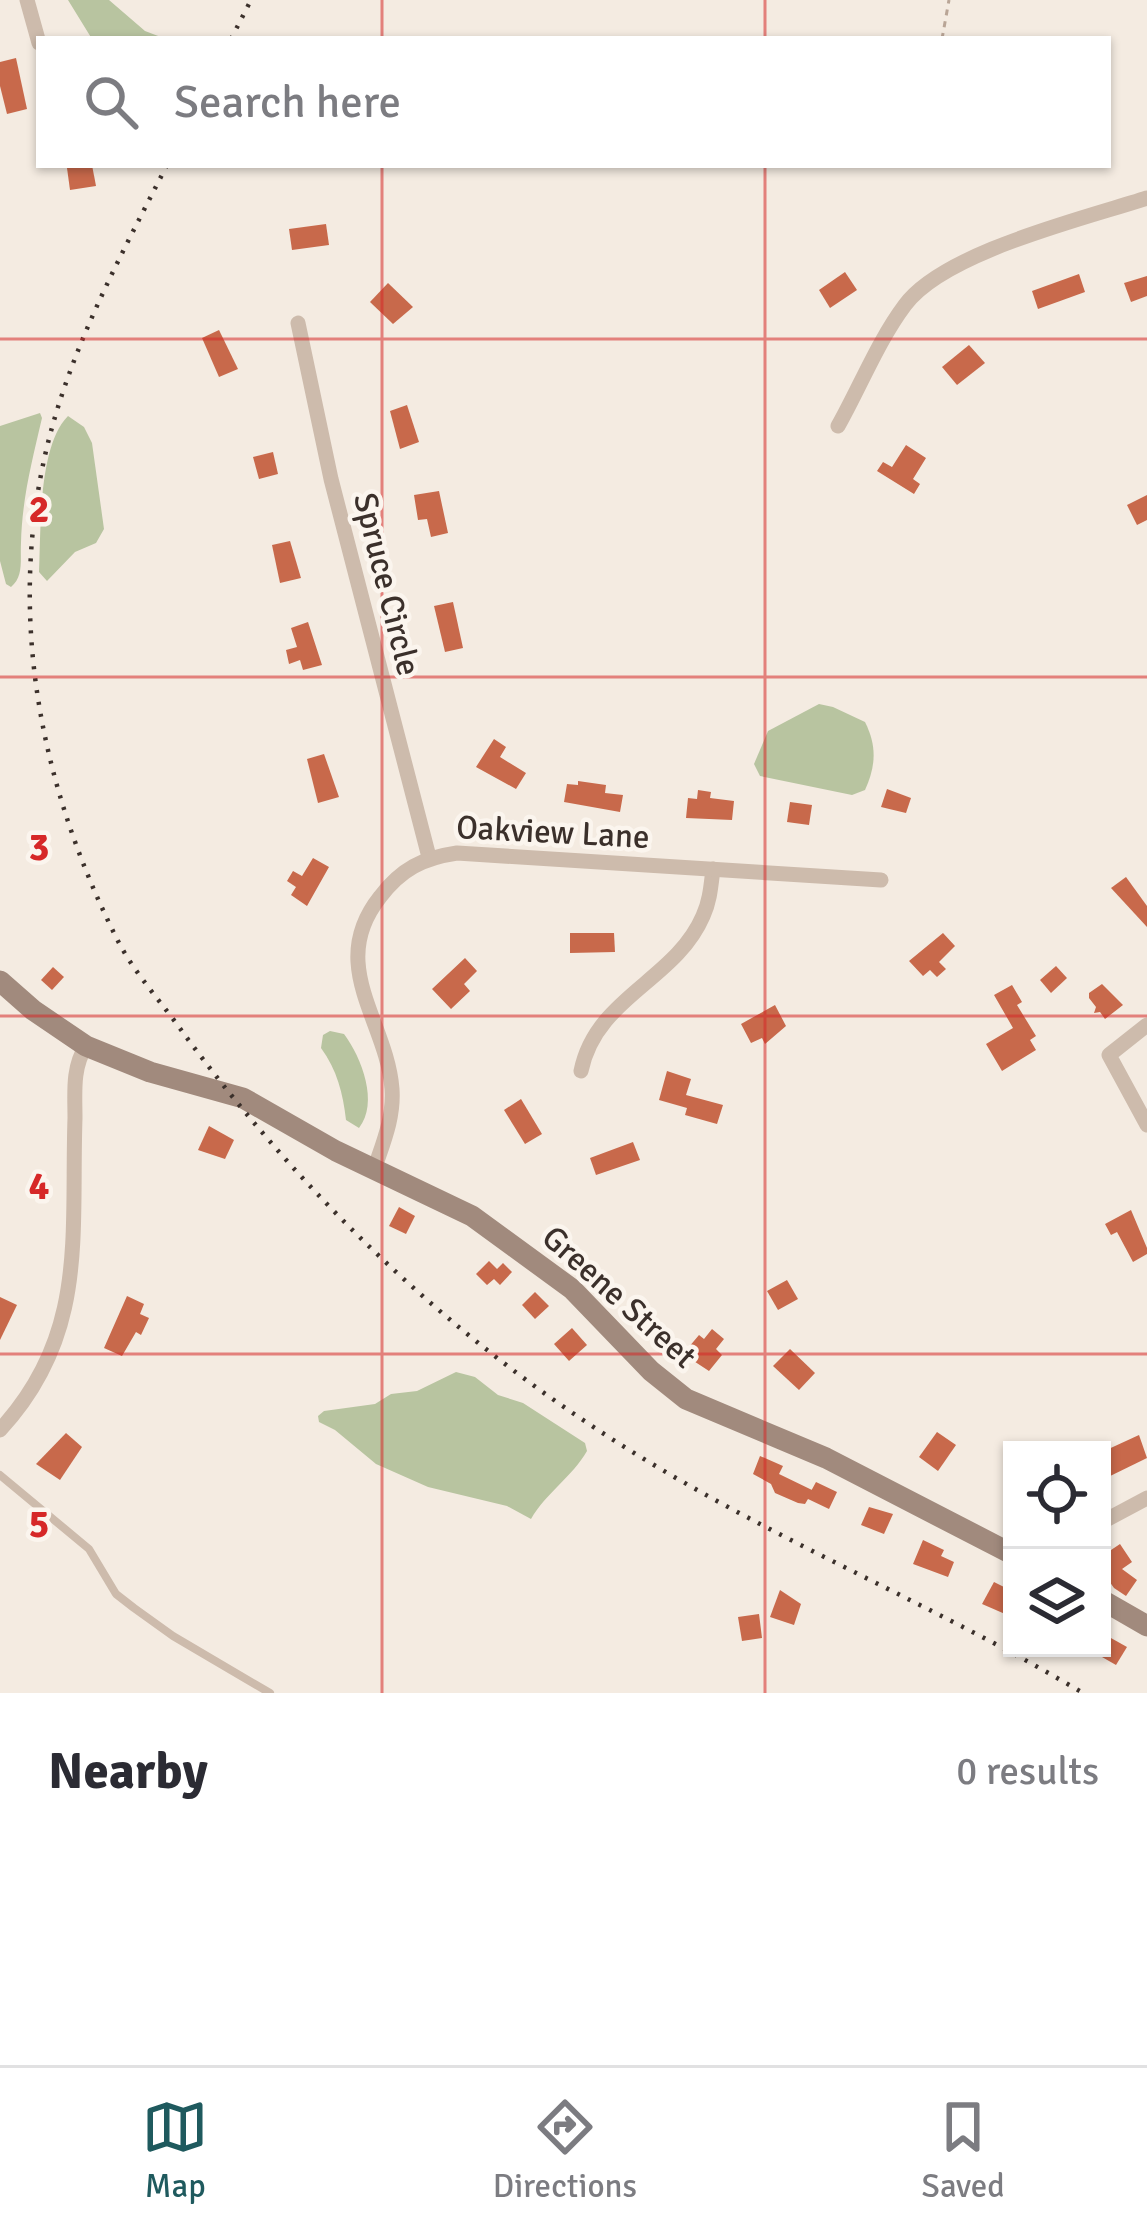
<!DOCTYPE html>
<style>
:root{--surface:#fff;--page:#f2f2f3;--text:#2b2b33;--muted:#7c7c81;--line:#e1e1e2;--accent:#1f5a5e}
body{margin:0;font-family:Signika,sans-serif;background:var(--page);color:var(--text)}
.controls{position:absolute;right:36px;bottom:36px;display:grid;overflow:hidden;border-radius:0px;box-shadow:0 3px 9px #0004}
.controls button{width:108px;height:108px;display:grid;place-items:center;padding:0;border:0;border-bottom:3px solid var(--line);background:var(--surface);color:var(--text);font:60px sans-serif}
.list{margin:0;padding:0;list-style:none}
h2{display:flex;justify-content:space-between;align-items:center;height:156px;margin:0;padding:0 48px;font-size:51px}
h2 small{font-size:39px;font-weight:400;color:var(--muted)}
.icon{flex:none;width:66px;height:66px;fill:none;stroke:currentColor;stroke-width:2;stroke-linecap:round;stroke-linejoin:round}
.map{position:relative;flex:none;width:1147px;height:1693px;overflow:hidden}
.search{position:absolute;background:var(--surface);box-shadow:0 3px 9px #0004;left:36px;right:36px;top:36px;height:132px;display:flex;align-items:center;gap:30px;box-sizing:border-box;padding:0 42px;border-radius:0px;color:var(--muted);font-size:45px}
.sheet{height:372px;background:var(--surface)}
nav{display:flex;justify-content:space-around;align-items:center;box-sizing:border-box;height:168px;border-top:3px solid var(--line);background:var(--surface);font-size:33px;color:var(--muted)}
nav a{display:grid;justify-items:center;gap:6px}
nav .on{color:var(--accent)}
.map>svg:first-child{display:block}
</style>
<div class="map">
<svg width="1147" height="1693" viewBox="0 0 1147 1693">
<rect width="100%" height="100%" fill="#f4ebe1"/>
<g fill="#b8c4a0">
<path d="M68,0H109L145,31L166,39H92Z"/>
<path d="M40,413L42,418C32,461 22,499 21,543C20,560 24,576 11,587L6,584L0,561V426Z"/>
<path d="M68,416L84,427L92,443L104,529L96,543L75,552L47,581L39,572C41,531 38,446 68,416Z"/>
<path d="M819,704L833,707L865,722C877,746 876,766 865,790L852,795L760,776L754,764L768,731Z"/>
<path d="M330,1031L344,1034C362,1058 379,1103 359,1128L346,1120C343,1093 337,1070 321,1048L323,1035Z"/>
<path d="M456,1372L475,1377L498,1395L523,1403L585,1443L587,1451C572,1477 546,1493 531,1519L507,1506L428,1487L376,1464L335,1430L319,1422L318,1416L324,1411L375,1404L391,1394L417,1391Z"/>
</g>
<g fill="#c8694b">
<path d="M16,58L27,109L7,114L0,86V62Z"/>
<path d="M92,165L96,186L70,190L67,168Z"/>
<path d="M326,224L329,245L292,250L289,229Z"/>
<path d="M845,272L857,290L830,308L819,290Z"/>
<path d="M1079,274L1085,292L1038,309L1032,291Z"/>
<path d="M1147,276V296L1131,302L1124,283Z"/>
<path d="M388,283L413,307L393,324L370,302Z"/>
<path d="M219,330L238,369L219,377L202,338Z"/>
<path d="M969,345L985,363L957,385L942,367Z"/>
<path d="M407,405L419,442L400,449L390,411Z"/>
<path d="M906,445L926,458L913,479L920,484L914,494L877,471L883,462L892,467Z"/>
<path d="M273,452L278,474L259,479L253,457Z"/>
<path d="M439,491L448,533L431,537L427,519L418,520L414,495Z"/>
<path d="M1147,495V520L1137,525L1127,505Z"/>
<path d="M290,541L301,578L280,583L272,545Z"/>
<path d="M453,602L463,648L445,652L434,606Z"/>
<path d="M308,622L322,665L303,670L300,660L289,664L286,650L297,647L291,628Z"/>
<path d="M494,739L506,747L500,757L526,773L516,789L476,767Z"/>
<path d="M324,754L339,797L318,803L307,759Z"/>
<path d="M578,781L606,785L605,793L623,795L620,812L564,802L567,784L578,785Z"/>
<path d="M887,789L911,798L906,813L881,807Z"/>
<path d="M698,790L711,792L710,798L734,801L732,820L686,818L688,798L697,799Z"/>
<path d="M790,802L812,805L809,825L787,822Z"/>
<path d="M313,858L329,867L307,906L291,895L296,887L287,881L293,871L302,876Z"/>
<path d="M1126,877L1147,906V927L1111,888Z"/>
<path d="M570,933H614L615,952L570,953Z"/>
<path d="M943,933L955,946L939,962L946,969L937,977L930,970L923,976L909,961Z"/>
<path d="M465,958L477,971L464,984L470,991L451,1009L432,989Z"/>
<path d="M1056,966L1067,978L1051,993L1040,980Z"/>
<path d="M53,967L64,977L52,990L41,980Z"/>
<path d="M1102,984L1123,1005L1105,1019L1100,1012L1094,1013L1096,1007L1089,998V993Z"/>
<path d="M1012,985L1022,1002L1017,1005L1036,1036L1030,1040L1036,1050L1002,1071L986,1044L1013,1028L994,995Z"/>
<path d="M775,1005L786,1026L765,1044L762,1038L751,1043L741,1024Z"/>
<path d="M667,1071L691,1079L686,1095L723,1105L717,1124L685,1115L687,1108L659,1100Z"/>
<path d="M521,1099L542,1134L525,1144L504,1110Z"/>
<path d="M209,1126L234,1140L225,1159L198,1150Z"/>
<path d="M633,1142L640,1160L596,1175L590,1158Z"/>
<path d="M399,1207L415,1216L406,1234L389,1226Z"/>
<path d="M1131,1210L1147,1248V1254L1133,1262L1117,1232L1111,1235L1105,1224Z"/>
<path d="M489,1261L497,1269L503,1263L512,1272L500,1285L494,1279L487,1285L476,1274Z"/>
<path d="M787,1280L798,1299L778,1310L767,1291Z"/>
<path d="M535,1292L549,1306L535,1319L522,1305Z"/>
<path d="M127,1296L144,1304L140,1314L149,1318L141,1335L136,1332L122,1356L104,1348Z"/>
<path d="M0,1297L17,1305L0,1340Z"/>
<path d="M572,1328L587,1345L569,1361L554,1344Z"/>
<path d="M712,1329L724,1339L716,1349L722,1355L709,1371L683,1354L699,1335L704,1339Z"/>
<path d="M790,1349L815,1373L799,1390L773,1366Z"/>
<path d="M937,1432L956,1445L938,1471L919,1457Z"/>
<path d="M66,1433L82,1447L60,1480L36,1464Z"/>
<path d="M1139,1435L1147,1458L1102,1480V1452Z"/>
<path d="M760,1456L783,1466L779,1474L812,1490L810,1493L816,1482L837,1492L829,1509L808,1499L805,1504L798,1503L775,1493L771,1484L753,1474Z"/>
<path d="M869,1507L893,1514L884,1534L861,1525Z"/>
<path d="M923,1540L944,1550L941,1556L954,1562L948,1577L913,1564Z"/>
<path d="M1120,1544L1132,1562L1122,1569L1137,1580L1126,1596L1114,1588L1102,1571V1556Z"/>
<path d="M994,1582L1012,1591V1617L982,1604Z"/>
<path d="M780,1590L801,1604L794,1625L770,1617Z"/>
<path d="M759,1614L762,1638L742,1641L738,1617Z"/>
<path d="M1102,1633L1127,1647L1116,1665L1102,1657Z"/>
</g>
<g fill="none" stroke-linecap="round" stroke-linejoin="round">
<path stroke="#b9a596" stroke-width="3" stroke-dasharray="6 6" stroke-linecap="butt" d="M942,39L949,0"/>
<path stroke="#cdbbac" stroke-width="8" d="M0,1475L89,1549L116,1594L134,1608L173,1636L270,1693"/>
<g stroke="#cdbbac" stroke-width="15">
<path d="M27,0L39,43"/>
<path d="M298,323L331,479L429,857"/>
<path d="M838,426C860,387 878,341 905,305C944,252 1083,219 1147,198"/>
<path d="M1147,1025L1109,1055L1147,1125"/>
<path d="M581,1071C596,997 675,981 703,916C710,901 711,885 713,869"/>
<path d="M374,1170C383,1143 394,1118 392,1089C387,1021 326,965 380,897C401,869 423,858 457,853L881,880"/>
<path d="M0,1430C88,1335 71,1236 75,1118C75,1093 72,1068 86,1046"/>
<path d="M1102,1522L1147,1498"/>
</g>
<g stroke="#a18a7d" stroke-width="21">
<path d="M0,981L33,1010L86,1046L150,1072L243,1098L336,1151L472,1216L572,1289L651,1371L686,1399L826,1458L1012,1554"/>
<path d="M1102,1600L1147,1626"/>
</g>
<g stroke="#3b302b" stroke-width="4.5" stroke-dasharray="3 9" stroke-linecap="butt">
<path d="M231,39L251,0"/>
<path d="M167,165C118,261 67,354 44,460C8,625 43,793 118,941C135,974 163,1004 184,1034C297,1187 433,1321 592,1426C748,1530 923,1598 1083,1693"/>
</g>
</g>
<path fill="none" stroke="#d62828" stroke-width="3" stroke-opacity="0.55" d="M382,0V39M765,0V39M382,165V1693M765,165V1693M0,339H1147M0,677H1147M0,1016H1147M0,1354H1147"/>
<g text-anchor="middle" stroke-width="9" stroke-linejoin="round" paint-order="stroke">
<g font-size="33" fill="#3b302b" stroke="#fbf5ee">
<text transform="translate(388 584) rotate(76)" y="12">Spruce Circle</text>
<text transform="translate(553 831) rotate(3)" y="12">Oakview Lane</text>
<text transform="translate(620 1296) rotate(42)" y="12">Greene Street</text>
</g>
</g>
<g font-size="39" text-anchor="middle" font-weight="bold" fill="#d62828" stroke="#fbf5ee" stroke-width="9" stroke-linejoin="round" paint-order="stroke">
<text x="39" y="522">2</text>
<text x="39" y="860">3</text>
<text x="39" y="1199">4</text>
<text x="39" y="1537">5</text>
</g>
</svg>
<div class="controls">
<button><svg class="icon" aria-label="locate" viewBox="0 0 24 24"><circle cx="12" cy="12" r="6"/><path d="M12 2v4M12 18v4M2 12h4M18 12h4"/></svg></button>
<button><svg class="icon" aria-label="layers" viewBox="0 0 24 24"><path d="M12 4l9 5-9 5-9-5zM3 14l9 5 9-5"/></svg></button>
</div>
<div class="search"><svg class="icon" aria-label="search" viewBox="0 0 24 24"><circle cx="10" cy="10" r="6"/><path d="M15 15l6 6"/></svg>Search here</div>
</div>
<section class="sheet">
<h2>Nearby<small>0 results</small></h2>
<ul class="list">
</ul>
</section>
<nav>
<a class="on"><svg class="icon" aria-label="map" viewBox="0 0 24 24"><path d="M3 6l6-2 6 2 6-2v14l-6 2-6-2-6 2zM9 4v14M15 6v14"/></svg>Map</a>
<a><svg class="icon" aria-label="directions" viewBox="0 0 24 24"><path d="M12 3l9 9-9 9-9-9zM9 14v-3h6M13 9l2 2-2 2"/></svg>Directions</a>
<a><svg class="icon" aria-label="saved" viewBox="0 0 24 24"><path d="M7 4h10v16l-5-4-5 4z"/></svg>Saved</a>
</nav>
